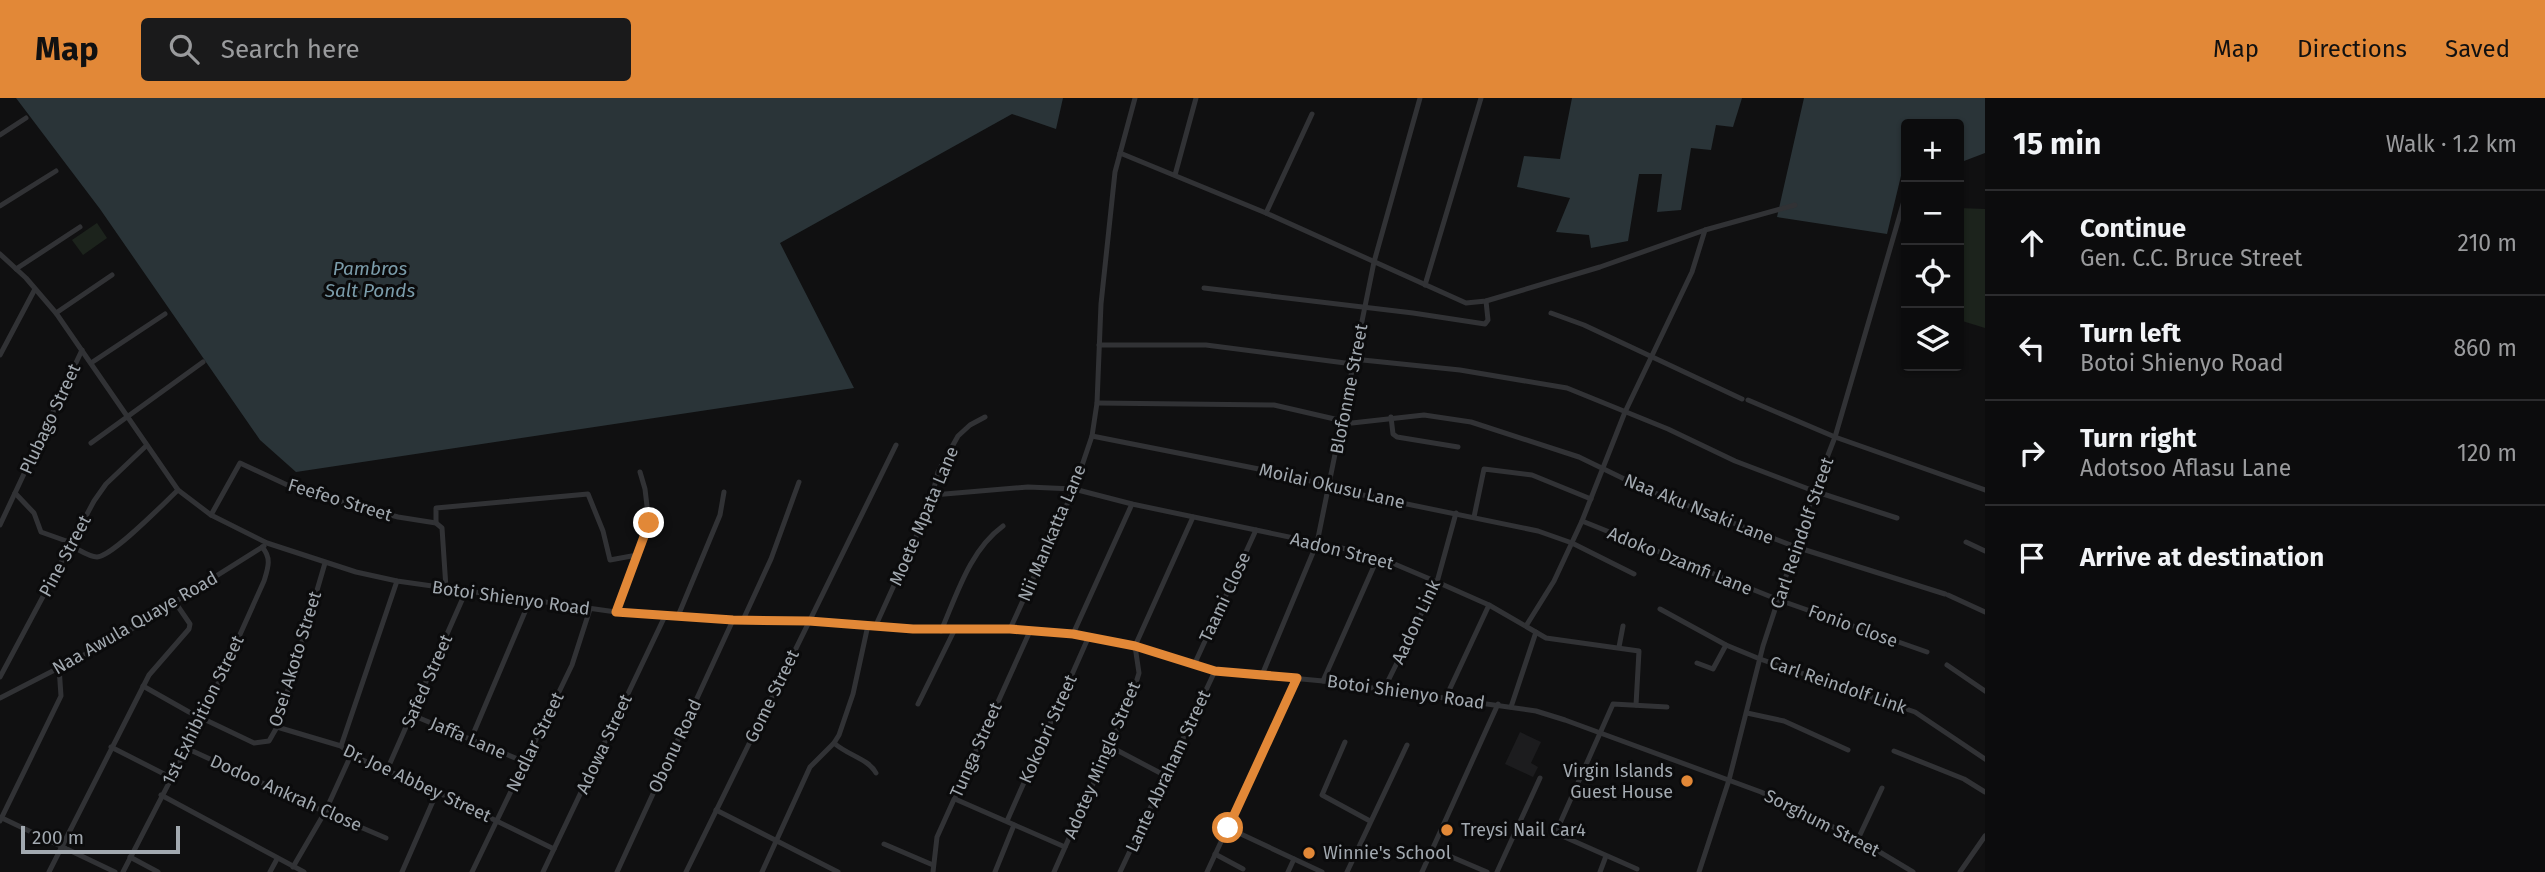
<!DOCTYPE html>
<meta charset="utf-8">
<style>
:root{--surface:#0c0c0d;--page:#1a1a1b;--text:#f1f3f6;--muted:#9a9b9d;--line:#2c2c2e;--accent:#e28837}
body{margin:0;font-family:"Fira Sans",sans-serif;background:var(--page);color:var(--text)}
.controls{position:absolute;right:21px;top:21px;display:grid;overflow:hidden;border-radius:7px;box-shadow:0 2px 5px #0004}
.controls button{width:63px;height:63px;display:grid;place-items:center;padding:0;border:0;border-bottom:2px solid var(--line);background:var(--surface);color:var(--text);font:35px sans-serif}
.scale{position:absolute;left:21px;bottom:18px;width:159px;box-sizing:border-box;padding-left:7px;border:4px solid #a2a9b0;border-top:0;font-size:19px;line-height:24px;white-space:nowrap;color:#a2a9b0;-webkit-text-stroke:5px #0b0b0c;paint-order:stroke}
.stop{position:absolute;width:21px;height:21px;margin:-16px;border:5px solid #e28837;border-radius:50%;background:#fff}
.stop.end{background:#e28837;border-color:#fff;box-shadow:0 2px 7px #0008}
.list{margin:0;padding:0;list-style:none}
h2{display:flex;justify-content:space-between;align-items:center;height:91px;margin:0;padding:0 28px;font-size:30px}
h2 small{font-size:23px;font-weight:400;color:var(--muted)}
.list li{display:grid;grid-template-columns:46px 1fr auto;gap:21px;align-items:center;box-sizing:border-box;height:105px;padding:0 28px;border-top:2px solid var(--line)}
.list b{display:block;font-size:26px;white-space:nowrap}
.list p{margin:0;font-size:23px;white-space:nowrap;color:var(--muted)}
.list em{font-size:23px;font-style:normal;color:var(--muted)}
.icon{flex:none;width:38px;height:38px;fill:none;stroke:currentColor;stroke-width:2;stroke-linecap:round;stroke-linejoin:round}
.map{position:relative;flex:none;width:1985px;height:774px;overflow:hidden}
header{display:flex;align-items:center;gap:42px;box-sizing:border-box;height:98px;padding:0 35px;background:var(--accent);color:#111}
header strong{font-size:33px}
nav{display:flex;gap:38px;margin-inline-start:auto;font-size:24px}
.search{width:490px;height:63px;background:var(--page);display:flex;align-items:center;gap:18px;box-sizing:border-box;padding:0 24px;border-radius:7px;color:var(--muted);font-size:26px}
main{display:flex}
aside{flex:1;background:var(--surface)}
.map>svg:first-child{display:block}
</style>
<header>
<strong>Map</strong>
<div class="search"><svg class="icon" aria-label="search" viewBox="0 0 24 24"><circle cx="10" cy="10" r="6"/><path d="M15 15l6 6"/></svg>Search here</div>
<nav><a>Map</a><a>Directions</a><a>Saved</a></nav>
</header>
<main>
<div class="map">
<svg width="1985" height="774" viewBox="0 0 1985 774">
<rect width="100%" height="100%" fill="#101011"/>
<path fill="#1c1c1e" d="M1520,634L1541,644L1531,665L1538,669L1533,679L1505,666Z"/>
<g fill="#1c231c">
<path d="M1959,110L1985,111V230L1959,222Z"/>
<path d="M97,125L107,140L83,157L72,142Z"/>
</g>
<g fill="#2a3438">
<path d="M16,0H1063L1056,31L1012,16L780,145L854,290L296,374L260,342L100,111Z"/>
<path d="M1572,0H1742L1733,29L1716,27L1711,52L1691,50L1681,112L1657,114L1662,76H1639L1628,143L1591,150L1589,137L1556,134L1570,100L1517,89L1524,58L1560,61Z"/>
<path d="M1804,0H1985V55L1964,63L1959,42V26H1906V57L1887,136L1777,119Z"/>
</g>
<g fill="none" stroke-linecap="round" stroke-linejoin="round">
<g stroke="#313235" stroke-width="5">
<path d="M0,37L26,20"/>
<path d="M1120,55L1266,115L1466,205L1486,203L1600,169L1705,132L1795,107"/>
<path d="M1175,77L1196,0"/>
<path d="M0,108L56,73"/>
<path d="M1266,115L1312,16"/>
<path d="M0,156L26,180L56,215L178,392L211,417L267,445L356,474L397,483L616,514L733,522L809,523L913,531H1010L1073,536L1135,548L1215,573L1323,583L1536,613L1565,622L1761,694L1858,741L1913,774"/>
<path d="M16,171L80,129"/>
<path d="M1425,187L1481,0"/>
<path d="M1204,190L1413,215L1485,226L1488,222L1486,203"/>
<path d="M56,215L112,177"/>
<path d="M1551,215L1584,227L1742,301"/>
<path d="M1099,247H1206L1353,266"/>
<path d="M0,257L35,191"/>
<path d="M1353,261L1460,272L1567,290L1668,331L1735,363L1814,393L1897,420"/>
<path d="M91,265L165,216"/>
<path d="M1748,302L1835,339L1985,392"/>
<path d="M1097,305L1274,307L1352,325L1424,317L1471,324L1579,359L1647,392L1796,449L1945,496"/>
<path d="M1391,319L1393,336L1397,339L1458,349"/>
<path d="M1092,338L1299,379L1329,390L1538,433L1572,445L1634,476"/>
<path d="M91,345L203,264"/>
<path d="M15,395L34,415L41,434L72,445"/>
<path d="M933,397L1028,389L1074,391L1132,406L1351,452L1378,459L1437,484L1489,507L1546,540L1639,553L1636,607"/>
<path d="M211,417L240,365L298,392L398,419L436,425L442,430L446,490"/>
<path d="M1474,419L1484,371L1532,377L1591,401"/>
<path d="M1582,423L1779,502L1927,554"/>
<path d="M436,425V410L588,396L603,433L610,462L637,457"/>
<path d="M0,427L82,252"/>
<path d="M1966,444L1985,453"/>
<path d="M71,448C78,451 89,459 97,459C113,458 164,405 178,392"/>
<path d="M1948,497L1985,514"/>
<path d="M1660,511L1726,547L1760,561L1915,614L1985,661"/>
<path d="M616,514L649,425L645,391L640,374"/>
<path d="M678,518L720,417L724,394"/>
<path d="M743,522L771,461L799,384"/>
<path d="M876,527L929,410L938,374L958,338L970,327L985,319"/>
<path d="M1526,528L1554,483L1582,423L1625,314L1692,174L1705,132"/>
<path d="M1010,531L1074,391L1092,338L1097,305L1101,206L1115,74L1135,0"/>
<path d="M941,533C957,496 970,452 1003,428"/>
<path d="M1073,536L1132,406"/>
<path d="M1619,549L1623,528"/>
<path d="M1697,565L1713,571L1726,547"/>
<path d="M1194,567L1256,432"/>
<path d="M1947,567L1985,593"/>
<path d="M1262,577L1317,445L1374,164L1420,0"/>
<path d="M0,579L94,403L106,386L146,348"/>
<path d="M1323,583L1378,459"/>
<path d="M143,588L189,614L254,645L269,643L277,629L325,465"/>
<path d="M1384,591L1437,484L1456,415"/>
<path d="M1446,599L1489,507"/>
<path d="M0,600L119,539L264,448"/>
<path d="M918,606L954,533"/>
<path d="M1511,609L1536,534"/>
<path d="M1747,615L1784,623L1848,652"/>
<path d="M412,617L525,664"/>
<path d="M277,629L341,648L351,657L437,694L554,751"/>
<path d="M471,641L530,502"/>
<path d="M1345,644L1322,697L1370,723"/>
<path d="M834,645C847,657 869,661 876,675"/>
<path d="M341,648L397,483"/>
<path d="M1109,648L1166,678"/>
<path d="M111,649L170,679"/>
<path d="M186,650L325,714L386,740"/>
<path d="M1894,653L1964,681L1985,694"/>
<path d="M387,672L466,493"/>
<path d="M161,697L304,774"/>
<path d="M955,701L1065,749"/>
<path d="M716,712L838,774"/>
<path d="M2,720L115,774"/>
<path d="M0,723L61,598L59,569"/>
<path d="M1007,723L1089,538"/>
<path d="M1228,730L1322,774"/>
<path d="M1858,741L1882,690"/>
<path d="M884,746L933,767"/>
<path d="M1433,751L1487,774"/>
<path d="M1215,756L1243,771"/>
<path d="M130,759L158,774"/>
<path d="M293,769L325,714L351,657"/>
<path d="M1637,771L1560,737L1557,732L1613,606L1667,609"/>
<path d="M49,774L149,577L189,531L190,526L175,504"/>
<path d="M123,774L202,621L264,483C268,470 272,460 262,449"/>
<path d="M270,774L277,761"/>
<path d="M402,774L437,694"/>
<path d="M472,774L572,567L590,511"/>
<path d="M543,774L665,518"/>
<path d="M617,774L733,522"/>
<path d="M686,774L896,347"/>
<path d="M762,774L810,669L834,645L839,637L853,596L868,527"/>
<path d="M933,774L937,739L1030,533"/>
<path d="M995,774L1014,727"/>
<path d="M1054,774L1132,598L1139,575L1135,548L1193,419"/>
<path d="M1120,774L1215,573"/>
<path d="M1207,774L1297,580"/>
<path d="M1288,774L1294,761"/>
<path d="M1347,774L1407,647"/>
<path d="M1422,774L1498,606"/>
<path d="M1497,774L1540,680"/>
<path d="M1600,774L1606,758"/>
<path d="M1699,774L1729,682L1763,548L1814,393L1835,339L1906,96"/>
<path d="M1960,774L1985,738"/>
</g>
</g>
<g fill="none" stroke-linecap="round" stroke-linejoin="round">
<path stroke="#e28837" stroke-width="9" d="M649,425L616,514L733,522L809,523L913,531H1010L1073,536L1135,548L1215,573L1297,580L1228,730"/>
</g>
<g fill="#e28837" stroke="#0b0b0c" stroke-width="2.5">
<circle cx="1687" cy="683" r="7"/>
<circle cx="1447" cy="732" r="7"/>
<circle cx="1309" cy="755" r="7"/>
</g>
<g text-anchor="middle" stroke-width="6" stroke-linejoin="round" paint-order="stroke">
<g font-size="18" fill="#a2a9b0" stroke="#0b0b0c">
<text transform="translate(1349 291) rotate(-79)" y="6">Blofonme Street</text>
<text transform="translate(50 321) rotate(-65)" y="6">Plubago Street</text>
<text transform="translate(1332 388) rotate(13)" y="6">Moilai Okusu Lane</text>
<text transform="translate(340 402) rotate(17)" y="6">Feefeo Street</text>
<text transform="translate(1699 411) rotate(22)" y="6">Naa Aku Nsaki Lane</text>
<text transform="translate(924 418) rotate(-67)" y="6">Moete Mpata Lane</text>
<text transform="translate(1052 435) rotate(-67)" y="6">Nii Mankatta Lane</text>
<text transform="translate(1802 435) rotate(-71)" y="6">Carl Reindolf Street</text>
<text transform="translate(1342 453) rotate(14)" y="6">Aadon Street</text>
<text transform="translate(65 458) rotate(-62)" y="6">Pine Street</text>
<text transform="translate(1680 463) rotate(22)" y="6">Adoko Dzamfi Lane</text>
<text transform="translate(1225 499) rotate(-65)" y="6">Taami Close</text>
<text transform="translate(511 500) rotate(8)" y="6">Botoi Shienyo Road</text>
<text transform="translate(1416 524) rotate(-65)" y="6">Aadon Link</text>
<text transform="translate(135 525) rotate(-30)" y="6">Naa Awula Quaye Road</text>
<text transform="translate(1853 528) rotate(20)" y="6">Fonio Close</text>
<text transform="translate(295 561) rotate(-73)" y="6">Osei Akoto Street</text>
<text transform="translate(427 583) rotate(-66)" y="6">Safed Street</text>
<text transform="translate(1838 587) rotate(19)" y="6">Carl Reindolf Link</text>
<text transform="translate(1406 594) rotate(8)" y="6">Botoi Shienyo Road</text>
<text transform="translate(772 598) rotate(-64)" y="6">Gome Street</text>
<text transform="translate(203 612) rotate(-64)" y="6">1st Exhibition Street</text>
<text transform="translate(1048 631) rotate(-66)" y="6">Kokobri Street</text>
<text transform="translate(468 640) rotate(23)" y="6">Jaffa Lane</text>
<text transform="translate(535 644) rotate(-64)" y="6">Nedlar Street</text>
<text transform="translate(604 646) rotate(-65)" y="6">Adowa Street</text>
<text transform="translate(675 648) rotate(-65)" y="6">Obonu Road</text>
<text transform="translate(976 652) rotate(-66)" y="6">Tunga Street</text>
<text transform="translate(1102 662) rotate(-67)" y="6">Adotey Mingle Street</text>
<text transform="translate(1168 673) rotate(-65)" y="6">Lante Abraham Street</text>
<text transform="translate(417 685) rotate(25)" y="6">Dr. Joe Abbey Street</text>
<text transform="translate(286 695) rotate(24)" y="6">Dodoo Ankrah Close</text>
<text transform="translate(1822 725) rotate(27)" y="6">Sorghum Street</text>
</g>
<g font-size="18" fill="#a2a9b0" stroke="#0b0b0c" text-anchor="start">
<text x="1673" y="679" text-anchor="end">Virgin Islands<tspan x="1673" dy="21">Guest House</tspan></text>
<text x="1461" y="738">Treysi Nail Car4</text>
<text x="1323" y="761">Winnie's School</text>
</g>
<g font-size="19" font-style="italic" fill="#7b9caa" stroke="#0b0b0c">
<text x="370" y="177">Pambros<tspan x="370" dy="22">Salt Ponds</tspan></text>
</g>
</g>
</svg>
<div class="controls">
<button>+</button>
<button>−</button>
<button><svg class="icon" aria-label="locate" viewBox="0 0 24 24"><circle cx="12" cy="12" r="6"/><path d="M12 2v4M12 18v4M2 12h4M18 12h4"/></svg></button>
<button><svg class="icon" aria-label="layers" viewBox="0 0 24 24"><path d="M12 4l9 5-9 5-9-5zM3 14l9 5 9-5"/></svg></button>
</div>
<div class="scale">200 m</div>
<div class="stop" style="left:1228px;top:730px"></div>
<div class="stop end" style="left:649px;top:425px"></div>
</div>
<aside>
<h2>15 min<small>Walk · 1.2 km</small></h2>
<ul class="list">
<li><svg class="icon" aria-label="ahead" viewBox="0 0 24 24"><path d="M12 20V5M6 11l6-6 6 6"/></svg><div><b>Continue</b><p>Gen. C.C. Bruce Street</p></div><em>210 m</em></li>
<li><svg class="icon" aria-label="left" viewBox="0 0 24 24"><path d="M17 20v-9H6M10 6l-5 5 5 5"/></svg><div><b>Turn left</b><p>Botoi Shienyo Road</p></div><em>860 m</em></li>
<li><svg class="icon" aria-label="right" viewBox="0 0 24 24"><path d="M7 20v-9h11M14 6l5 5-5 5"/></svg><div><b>Turn right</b><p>Adotsoo Aflasu Lane</p></div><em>120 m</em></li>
<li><svg class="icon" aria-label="arrive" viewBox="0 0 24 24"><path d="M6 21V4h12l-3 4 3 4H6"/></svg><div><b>Arrive at destination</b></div></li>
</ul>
</aside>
</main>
